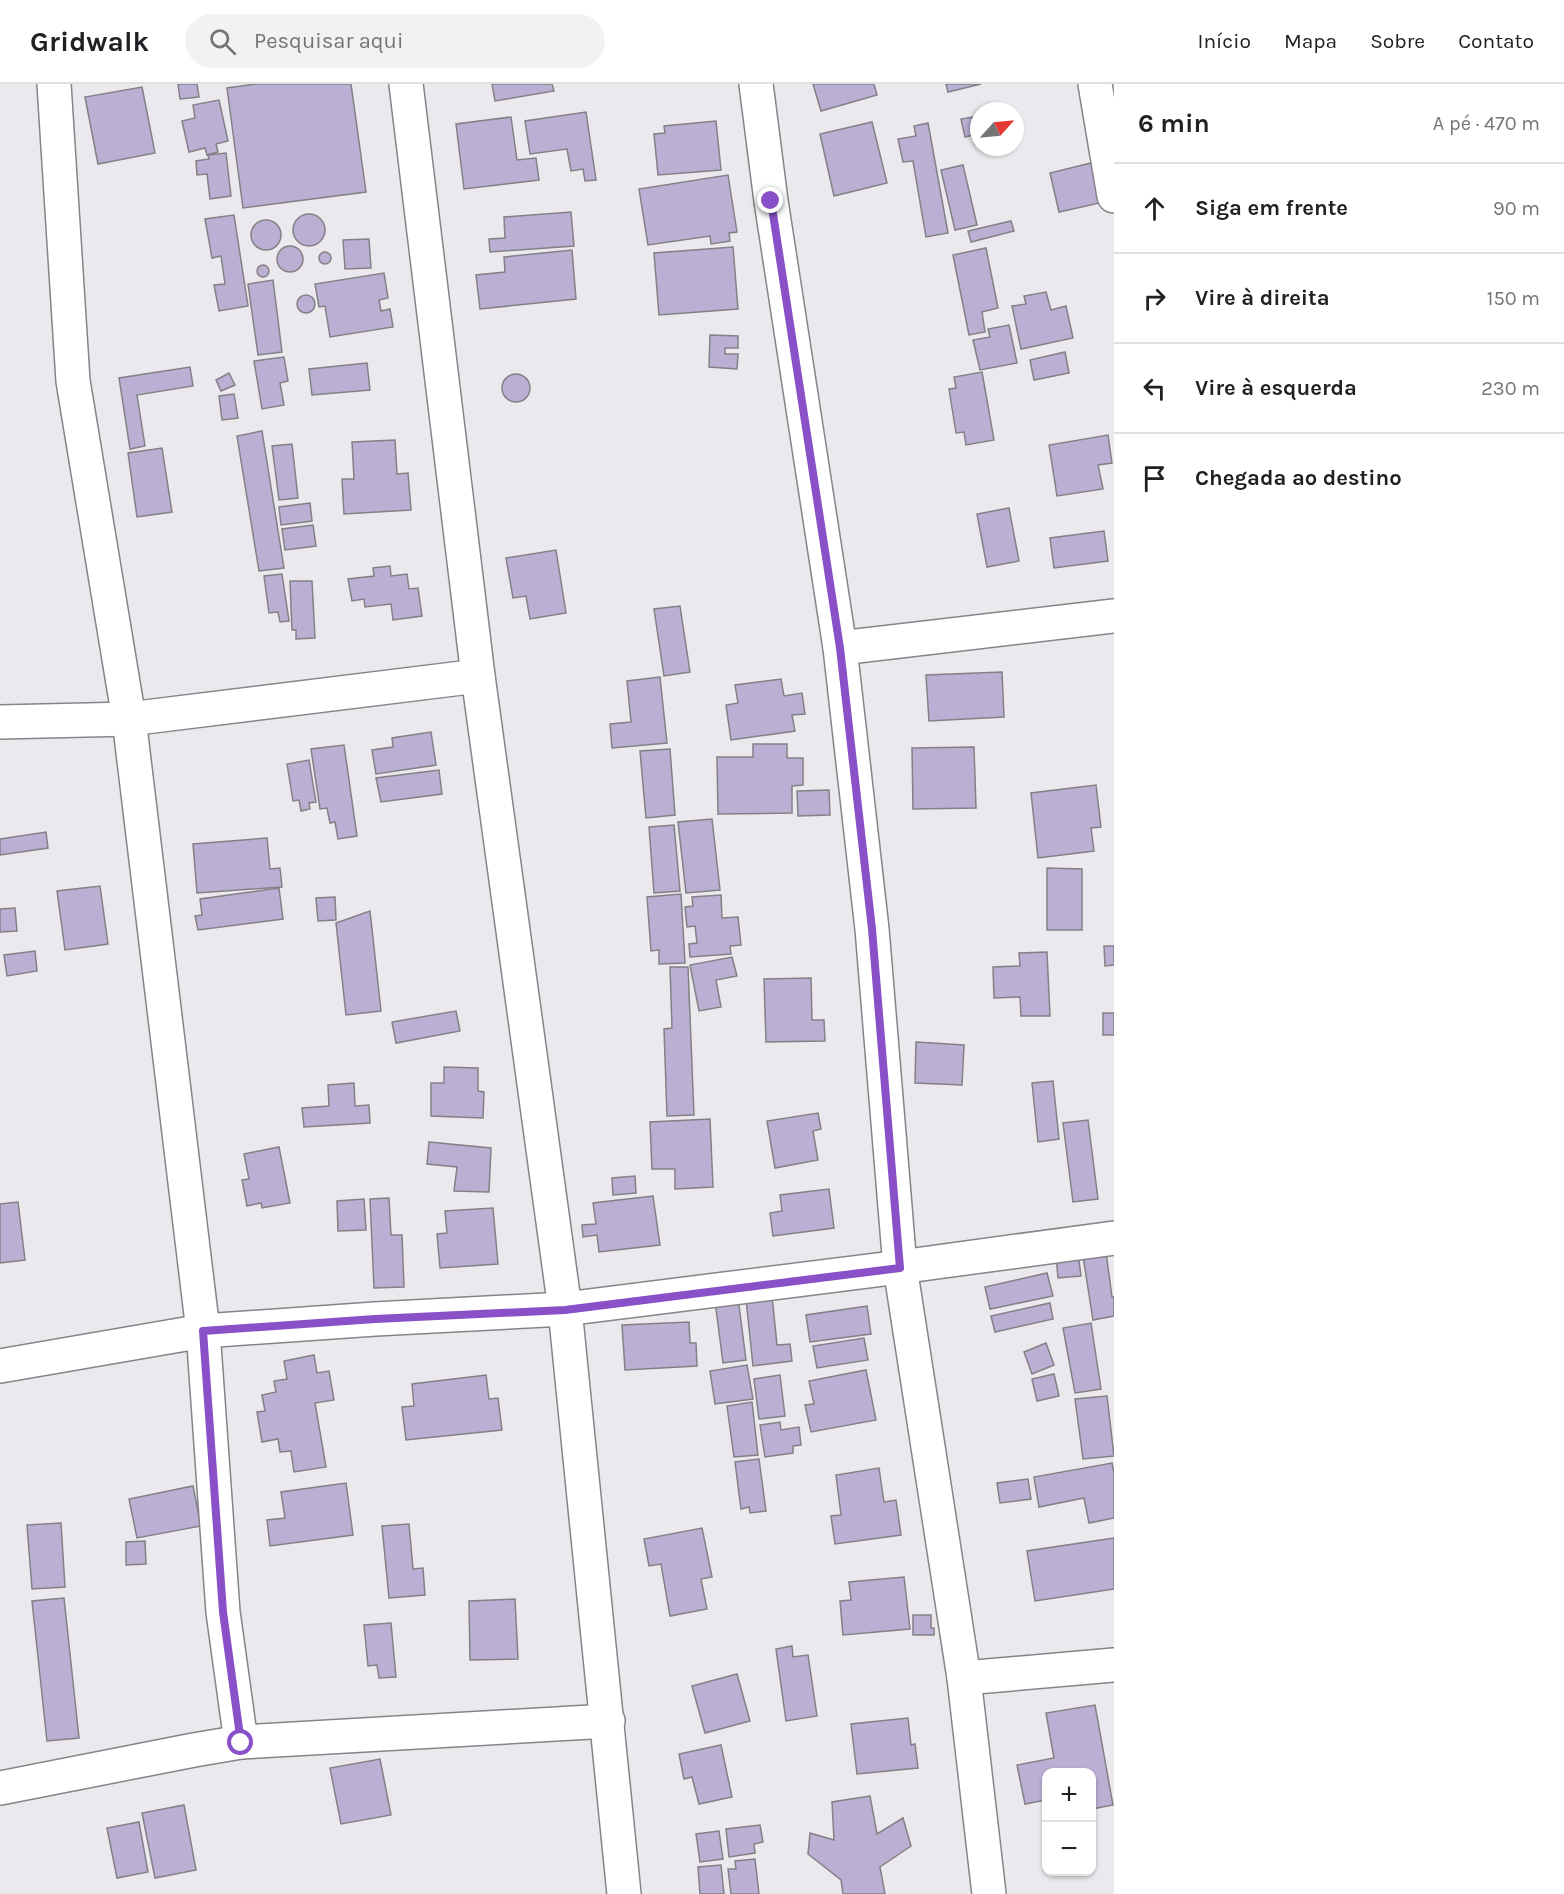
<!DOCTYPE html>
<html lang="pt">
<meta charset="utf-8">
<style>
:root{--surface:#fff;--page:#f2f2f2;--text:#202124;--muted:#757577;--line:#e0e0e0}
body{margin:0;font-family:Karla,sans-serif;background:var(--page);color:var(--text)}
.controls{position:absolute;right:18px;bottom:18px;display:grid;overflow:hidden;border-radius:12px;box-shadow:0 2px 4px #0004}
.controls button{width:54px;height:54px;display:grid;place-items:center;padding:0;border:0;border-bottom:2px solid var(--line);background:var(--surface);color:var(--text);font:30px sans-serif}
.compass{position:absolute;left:970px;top:18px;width:54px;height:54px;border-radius:50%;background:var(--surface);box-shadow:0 2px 4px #0004;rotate:63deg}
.stop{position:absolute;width:18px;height:18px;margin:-14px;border:4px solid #8950c7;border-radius:50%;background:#fff}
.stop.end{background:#8950c7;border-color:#fff;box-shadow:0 2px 6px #0008}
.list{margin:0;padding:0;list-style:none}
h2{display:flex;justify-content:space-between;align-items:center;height:78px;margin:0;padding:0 24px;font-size:26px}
h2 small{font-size:20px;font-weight:400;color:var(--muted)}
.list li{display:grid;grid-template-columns:39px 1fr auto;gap:18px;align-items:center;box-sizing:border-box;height:90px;padding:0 24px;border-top:2px solid var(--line)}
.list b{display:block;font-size:22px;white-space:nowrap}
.list em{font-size:20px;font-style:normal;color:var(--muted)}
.icon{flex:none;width:33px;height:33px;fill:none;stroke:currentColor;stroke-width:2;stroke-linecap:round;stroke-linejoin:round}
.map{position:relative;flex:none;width:1114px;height:1810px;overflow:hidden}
header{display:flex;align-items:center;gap:36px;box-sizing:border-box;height:84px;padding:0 30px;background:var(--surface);border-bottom:2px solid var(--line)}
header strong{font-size:28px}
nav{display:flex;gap:33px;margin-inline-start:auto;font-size:21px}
.search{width:420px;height:54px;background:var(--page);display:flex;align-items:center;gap:15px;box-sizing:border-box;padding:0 21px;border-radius:33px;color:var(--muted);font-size:22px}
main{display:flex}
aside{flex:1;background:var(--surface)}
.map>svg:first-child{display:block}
</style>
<header>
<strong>Gridwalk</strong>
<div class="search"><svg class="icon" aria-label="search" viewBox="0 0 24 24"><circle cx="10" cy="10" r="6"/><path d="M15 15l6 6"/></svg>Pesquisar aqui</div>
<nav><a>Início</a><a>Mapa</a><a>Sobre</a><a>Contato</a></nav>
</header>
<main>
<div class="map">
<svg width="1114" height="1810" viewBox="0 0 1114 1810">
<rect width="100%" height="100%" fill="#ebe9ed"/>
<g fill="#bbafd3" stroke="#828185" stroke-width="1.5">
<path d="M178,0H197L199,13L180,15Z"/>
<path d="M256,0H351L366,108L243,124L227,4Z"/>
<path d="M492,0H552L554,7L495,17Z"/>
<path d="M813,0H874L877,11L821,27Z"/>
<path d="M946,0H981L948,8Z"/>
<path d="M142,3L155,69L98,80L85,13Z"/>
<path d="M219,16L228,57L216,60L218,68L207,71L205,64L189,68L182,37L195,34L193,21Z"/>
<path d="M586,28L596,96L585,97L583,85L571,87L567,65L530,70L525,37Z"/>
<path d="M979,32V59L975,60L973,51L965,53L961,35Z"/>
<path d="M511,33L517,76L536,74L539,96L464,105L456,40Z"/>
<path d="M716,37L721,86L658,91L654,50L665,49L664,42Z"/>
<path d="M872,38L887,99L834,112L820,50Z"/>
<path d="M928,39L948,149L926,153L913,77L903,78L898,55L916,52L914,42Z"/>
<path d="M226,69L231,112L210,115L207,90L197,91L196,77L209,75L208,71Z"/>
<path d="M1095,78L1104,118L1059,128L1050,89Z"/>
<path d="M963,81L977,141L955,146L941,86Z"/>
<path d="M728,91L737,148L729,149L730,157L711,160L710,152L648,161L639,105Z"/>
<path d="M571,128L574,162L490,168L489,155L505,154L504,133Z"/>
<circle cx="309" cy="146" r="16"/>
<path d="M234,131L248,222L219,227L214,201L225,200L221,172L212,174L205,135Z"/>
<circle cx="266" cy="151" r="15"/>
<path d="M1011,137L1014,147L971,158L968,147Z"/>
<path d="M369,155L371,184L345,185L343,156Z"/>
<circle cx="290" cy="175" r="13"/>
<path d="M733,163L738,225L659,231L654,169Z"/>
<path d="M986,164L998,224L982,228L985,248L969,251L953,171Z"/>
<path d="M572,166L576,215L480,225L476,191L505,188L504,173Z"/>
<circle cx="325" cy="174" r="6"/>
<circle cx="263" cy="187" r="6"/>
<path d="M384,189L388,214L379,216L381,227L390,225L393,243L330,253L325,222L319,223L315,200Z"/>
<path d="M273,196L282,268L258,271L248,200Z"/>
<path d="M1046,208L1051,226L1066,222L1073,254L1021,265L1012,222L1026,220L1024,212Z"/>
<circle cx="306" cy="220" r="9"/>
<path d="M1009,241L1017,279L980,286L973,256L990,253L988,245Z"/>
<path d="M710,251L738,252V264H725V270H738L737,285L709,283Z"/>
<path d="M1065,268L1069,289L1034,296L1030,276Z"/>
<path d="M284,273L288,297L280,299L284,321L262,325L254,277Z"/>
<path d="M367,279L370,306L312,311L309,285Z"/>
<path d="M190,283L193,302L137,311L145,362L130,365L119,294Z"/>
<path d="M982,288L994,356L966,361L964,348L956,349L949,305L956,304L954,293Z"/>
<path d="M229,289L235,301L221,307L216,296Z"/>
<circle cx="516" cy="304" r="14"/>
<path d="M234,310L238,334L222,336L219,312Z"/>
<path d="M262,347L284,484L259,487L237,352Z"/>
<path d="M1108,351L1112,379L1098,381L1103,405L1057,412L1049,361Z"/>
<path d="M395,356L397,390L408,389L411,426L344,430L342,395H354L352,358Z"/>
<path d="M292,360L298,414L279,416L272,362Z"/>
<path d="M162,364L172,428L137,433L128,369Z"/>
<path d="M310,419L312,437L281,441L279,423Z"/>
<path d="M1009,424L1019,477L987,483L977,430Z"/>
<path d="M313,441L316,462L285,466L282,445Z"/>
<path d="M1104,447L1108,477L1054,484L1050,454Z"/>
<path d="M556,466L566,529L530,535L526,512L513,514L506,474Z"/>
<path d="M390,482L391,492L407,490L409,505L418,504L422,532L393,536L391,520L365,523L364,515L352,517L348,495L374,492L373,484Z"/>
<path d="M282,490L289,537L280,538L278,528L269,529L264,492Z"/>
<path d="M290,497H312L315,554L296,555V546H292Z"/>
<path d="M680,522L690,588L664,592L654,525Z"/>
<path d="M1002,588L1004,633L929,637L926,591Z"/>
<path d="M660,593L667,659L612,664L610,640L631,638L627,597Z"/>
<path d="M781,595L784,612L802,609L805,630L792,631L795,647L731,656L726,621L738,619L735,601Z"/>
<path d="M431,648L436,681L376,690L372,666L393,663L392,654Z"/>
<path d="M753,660H787V674H803V701L792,702V729L718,730L717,673H753Z"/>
<path d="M344,661L357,752L338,755L335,738L330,739L327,724L320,725L311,665Z"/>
<path d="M974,663L976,724L913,725L912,664Z"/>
<path d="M670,665L675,731L646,734L640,667Z"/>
<path d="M309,676L316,718L309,719L310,725L301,727L299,716L293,717L287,680Z"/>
<path d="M439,686L442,710L381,718L376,694Z"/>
<path d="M1096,701L1101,743L1091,744L1094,767L1038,774L1031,709Z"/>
<path d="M829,706L830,731L798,732L797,707Z"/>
<path d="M712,735L720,806L686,809L678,738Z"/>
<path d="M674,741L680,807L654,809L649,743Z"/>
<path d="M46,748L48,764L0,771V755Z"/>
<path d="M267,754L270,785L280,784L282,803L197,809L193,760Z"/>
<path d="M1047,784L1082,785V846H1047Z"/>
<path d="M100,802L108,860L65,866L57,807Z"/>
<path d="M279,804L283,835L198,846L195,832L202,831L200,815Z"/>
<path d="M681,810L685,879L659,880V866L651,867L647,813Z"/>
<path d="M721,811L722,834L738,833L741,861L730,862L731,870L690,873L689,860L697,859L695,842L687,843L685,823L693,822L692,813Z"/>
<path d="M335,813L336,836L318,837L316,814Z"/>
<path d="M15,824L17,847L0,848V825Z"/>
<path d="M370,827L381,927L346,931L336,839Z"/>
<path d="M1104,862H1114V881L1105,882Z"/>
<path d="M35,867L37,887L7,892L4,871Z"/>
<path d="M1047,868L1050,932H1021L1020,913L994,914L993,883L1020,882L1019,869Z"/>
<path d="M732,873L737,892L716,896L721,923L699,927L690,881Z"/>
<path d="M670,883H688L694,1031L667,1032L664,945L672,944Z"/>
<path d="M811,894L812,936H824L825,957L766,958L764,895Z"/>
<path d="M456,927L460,947L396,959L392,938Z"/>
<rect x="1103" y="929" width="11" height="22"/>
<path d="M916,958L964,961L962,1001L915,999Z"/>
<path d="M444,983L478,984V1007L484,1008L483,1034L431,1032V999H444Z"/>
<path d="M1053,997L1059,1055L1038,1058L1032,999Z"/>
<path d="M354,999L355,1022L369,1021L370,1039L304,1043L302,1024L329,1022L328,1001Z"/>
<path d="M818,1029L821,1045L813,1047L818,1076L775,1084L767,1037Z"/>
<path d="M710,1035L713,1103L675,1105V1085H652L650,1038Z"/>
<path d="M1088,1036L1098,1115L1073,1118L1063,1039Z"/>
<path d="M429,1058L491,1064L489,1108L454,1107L457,1083L427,1080Z"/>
<path d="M279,1063L290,1119L262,1124L261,1119L247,1122L242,1096L249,1095L244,1070Z"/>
<path d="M635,1092L636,1109L613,1111L612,1094Z"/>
<path d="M829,1105L834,1144L773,1152L770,1129L782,1127L780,1111Z"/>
<path d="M653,1112L660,1161L599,1168L597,1151L583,1153L582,1141L596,1140L593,1119Z"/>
<path d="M389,1114L391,1151H402L404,1203L374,1204L370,1115Z"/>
<path d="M364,1115L366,1146L338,1147L337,1117Z"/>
<path d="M18,1118L25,1176L0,1179V1120Z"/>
<path d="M493,1124L498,1180L440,1184L437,1150L447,1149L445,1127Z"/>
<path d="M1106,1168L1112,1213H1114V1232L1093,1236L1083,1172Z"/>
<path d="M1078,1169L1081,1192L1058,1194L1056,1171Z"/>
<path d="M1047,1189L1053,1212L990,1225L985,1203Z"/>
<path d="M772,1212L777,1261L790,1260L792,1277L753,1282L746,1215Z"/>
<path d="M738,1214L746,1276L723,1279L715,1217Z"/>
<path d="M1050,1219L1053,1235L995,1248L991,1232Z"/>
<path d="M867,1222L871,1250L810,1258L806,1231Z"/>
<path d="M689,1238L690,1259H696L697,1282L625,1286L622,1241Z"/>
<path d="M1091,1239L1101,1305L1075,1309L1063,1244Z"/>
<path d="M864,1254L868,1276L817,1284L813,1262Z"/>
<path d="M1046,1259L1054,1281L1032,1290L1024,1268Z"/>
<path d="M314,1271L317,1289L329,1287L334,1316L315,1319L326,1383L294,1388L291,1367L280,1368L278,1355L262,1358L257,1328L265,1327L262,1311L276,1308L274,1297L287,1295L284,1277Z"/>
<path d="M747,1281L753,1315L715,1320L710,1287Z"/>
<path d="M866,1286L876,1336L811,1348L805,1321L814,1320L809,1297Z"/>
<path d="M1054,1290L1059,1312L1037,1317L1032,1295Z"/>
<path d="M486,1291L489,1315L498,1314L502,1346L406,1356L402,1323L414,1322L412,1300Z"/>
<path d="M780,1291L785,1332L759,1335L754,1295Z"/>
<path d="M1107,1312L1114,1372L1083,1375L1075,1315Z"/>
<path d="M752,1318L758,1371L734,1373L727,1322Z"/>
<path d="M780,1338L781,1346L799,1343L801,1361L793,1362V1369L765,1373L760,1341Z"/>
<path d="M759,1375L766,1427L750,1429L749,1423L741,1425L735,1378Z"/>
<path d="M1112,1379L1114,1389V1434L1089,1439L1084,1414L1039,1423L1034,1393Z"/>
<path d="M879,1384L884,1418L896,1416L901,1451L835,1460L831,1432L841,1431L836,1391Z"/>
<path d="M1028,1395L1031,1415L1000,1419L997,1399Z"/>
<path d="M346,1399L353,1451L270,1462L267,1436L285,1434L281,1408Z"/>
<path d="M193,1402L201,1442L137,1454L129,1415Z"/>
<path d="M61,1439L65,1503L32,1505L27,1441Z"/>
<path d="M409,1440L413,1485L423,1484L425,1511L389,1514L382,1442Z"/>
<path d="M702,1444L712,1493L701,1495L707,1525L670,1532L661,1480L649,1482L644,1455Z"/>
<path d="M1114,1454V1505L1035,1517L1027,1467Z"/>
<path d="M145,1457L146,1480L126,1481V1458Z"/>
<path d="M904,1493L910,1545L843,1551L840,1517L851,1516L849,1498Z"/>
<path d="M64,1514L79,1654L47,1657L32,1517Z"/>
<path d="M515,1515L518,1575L470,1576L469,1517Z"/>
<path d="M913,1531H931V1544H934V1551H913Z"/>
<path d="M391,1539L396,1593L379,1594L377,1581L368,1582L364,1541Z"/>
<path d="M792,1562L793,1573L808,1571L817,1632L786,1637L776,1565Z"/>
<path d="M737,1590L750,1637L705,1649L692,1602Z"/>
<path d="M1095,1621L1113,1721L1092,1725V1688H1046V1716L1025,1720L1017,1681L1054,1674L1046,1629Z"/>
<path d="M908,1634L911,1661L915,1660L918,1684L857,1690L851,1640Z"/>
<path d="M721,1661L732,1713L699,1720L692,1693L684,1695L679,1670Z"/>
<path d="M380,1675L391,1731L341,1740L330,1684Z"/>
<path d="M870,1712L877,1750L903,1734L911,1762L880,1783L885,1810H843L841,1796L808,1770L810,1749L834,1756L832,1718Z"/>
<path d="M184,1721L196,1786L155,1794L142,1729Z"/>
<path d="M139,1738L148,1788L117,1794L107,1744Z"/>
<path d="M760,1741L763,1758L754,1760L755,1769L729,1773L726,1745Z"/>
<path d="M719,1747L723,1775L700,1778L696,1750Z"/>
<path d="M755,1775L759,1810H731L728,1785H736L735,1777Z"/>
<path d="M721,1781L724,1810H700L698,1783Z"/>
</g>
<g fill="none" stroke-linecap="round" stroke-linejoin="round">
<g stroke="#858487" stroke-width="36">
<g id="minor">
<path d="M54,0L73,297L129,635L203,1247L223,1528L241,1658L608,1637"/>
<path d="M406,0L478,592L565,1225L624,1810"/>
<path d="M756,0L771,117L840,564L872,845L900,1183L964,1594L989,1810"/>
<path d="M1095,0L1114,112"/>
<path d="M840,564L1114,532"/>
<path d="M0,638L129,635L478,592"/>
<path d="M0,1282L203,1247L375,1235L565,1225L900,1183L1114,1154"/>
<path d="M964,1594L1114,1581"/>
<path d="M0,1704L194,1666L241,1658"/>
</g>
</g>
<use href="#minor" stroke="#fff" stroke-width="33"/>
</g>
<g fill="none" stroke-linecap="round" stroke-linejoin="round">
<path stroke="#8950c7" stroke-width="8" d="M241,1659L223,1528L203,1247L375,1235L565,1226L900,1184L872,845L840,564L771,117"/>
</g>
</svg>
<div class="controls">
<button>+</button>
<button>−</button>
</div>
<svg class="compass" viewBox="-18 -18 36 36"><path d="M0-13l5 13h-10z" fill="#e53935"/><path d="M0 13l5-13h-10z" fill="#757577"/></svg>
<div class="stop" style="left:241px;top:1659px"></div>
<div class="stop end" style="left:771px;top:117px"></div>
</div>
<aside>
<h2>6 min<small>A pé · 470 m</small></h2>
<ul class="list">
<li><svg class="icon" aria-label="ahead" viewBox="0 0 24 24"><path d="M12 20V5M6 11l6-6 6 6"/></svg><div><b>Siga em frente</b></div><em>90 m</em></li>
<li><svg class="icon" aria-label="right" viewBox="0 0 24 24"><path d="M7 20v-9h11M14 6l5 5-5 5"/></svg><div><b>Vire à direita</b></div><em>150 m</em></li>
<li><svg class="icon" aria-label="left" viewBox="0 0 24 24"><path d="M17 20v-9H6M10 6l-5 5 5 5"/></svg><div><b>Vire à esquerda</b></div><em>230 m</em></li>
<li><svg class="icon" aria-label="arrive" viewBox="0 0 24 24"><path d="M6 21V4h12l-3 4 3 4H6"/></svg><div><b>Chegada ao destino</b></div></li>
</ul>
</aside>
</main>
